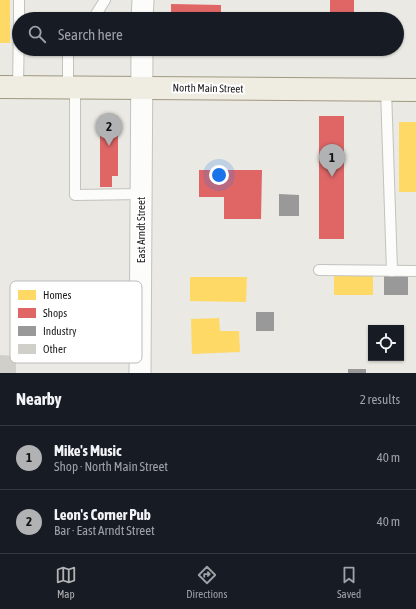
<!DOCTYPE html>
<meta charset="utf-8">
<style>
:root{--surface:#171b24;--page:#242831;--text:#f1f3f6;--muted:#9ea1a6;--line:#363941;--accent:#b1b2b3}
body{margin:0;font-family:"Asap Condensed",sans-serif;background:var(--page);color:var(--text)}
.controls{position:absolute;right:12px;bottom:12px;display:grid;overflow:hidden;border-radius:0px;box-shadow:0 1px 3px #0004}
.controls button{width:36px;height:36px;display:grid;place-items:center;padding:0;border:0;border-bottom:1px solid var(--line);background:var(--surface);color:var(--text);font:20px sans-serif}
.you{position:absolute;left:219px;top:175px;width:14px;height:14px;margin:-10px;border:3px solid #fff;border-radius:50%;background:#1a73e8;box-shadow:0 0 0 6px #1a73e833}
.badge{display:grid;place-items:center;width:26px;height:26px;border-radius:50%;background:var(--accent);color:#111;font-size:13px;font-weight:700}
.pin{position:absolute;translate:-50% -33px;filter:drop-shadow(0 1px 2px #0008)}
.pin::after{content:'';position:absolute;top:21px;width:14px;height:12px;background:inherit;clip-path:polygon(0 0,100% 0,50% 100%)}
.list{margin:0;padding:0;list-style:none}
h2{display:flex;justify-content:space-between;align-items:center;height:52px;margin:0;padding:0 16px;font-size:17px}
h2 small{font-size:13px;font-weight:400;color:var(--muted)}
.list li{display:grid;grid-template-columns:26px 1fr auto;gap:12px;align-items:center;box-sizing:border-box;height:64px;padding:0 16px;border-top:1px solid var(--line)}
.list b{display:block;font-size:15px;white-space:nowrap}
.list p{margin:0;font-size:13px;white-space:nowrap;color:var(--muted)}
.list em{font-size:13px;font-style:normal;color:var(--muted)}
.icon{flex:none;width:22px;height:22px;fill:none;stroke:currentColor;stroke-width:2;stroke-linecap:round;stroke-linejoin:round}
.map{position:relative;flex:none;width:416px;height:373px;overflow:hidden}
.search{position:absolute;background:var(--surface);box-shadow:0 1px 3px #0004;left:12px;right:12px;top:12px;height:44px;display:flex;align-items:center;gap:10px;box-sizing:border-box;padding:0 14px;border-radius:22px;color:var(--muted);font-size:15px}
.sheet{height:180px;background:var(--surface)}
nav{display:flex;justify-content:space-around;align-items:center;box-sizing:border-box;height:56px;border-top:1px solid var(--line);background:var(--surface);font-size:11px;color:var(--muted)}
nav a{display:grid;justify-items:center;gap:2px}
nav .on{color:var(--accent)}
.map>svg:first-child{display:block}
</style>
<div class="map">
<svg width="416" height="373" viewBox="0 0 416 373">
<rect width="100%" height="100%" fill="#eae9e3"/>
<g fill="#ffd966">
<rect x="0" y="0" width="10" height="43"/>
<rect x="399" y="122" width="17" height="70"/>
<rect x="334" y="275" width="39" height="20"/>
<path d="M190,277H247L246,302L190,301Z"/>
<path d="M219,318L220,331H239L240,352L192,354L191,319Z"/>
</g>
<g fill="#e06666">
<rect x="330" y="0" width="24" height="19"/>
<path d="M171,4L221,5V19H171Z"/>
<path d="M100,116H118V176H112V187H100Z"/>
<rect x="319" y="116" width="25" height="123"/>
<path d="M199,170H262L261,219H224V197H199Z"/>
</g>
<g fill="#999">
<path d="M279,194L299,195V216H279Z"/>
<path d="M384,273L408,274V295H384Z"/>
<rect x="256" y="312" width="18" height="19"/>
<rect x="348" y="369" width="18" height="4"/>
</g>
<path fill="#d0cfca" d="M0,355L16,356V373H0Z"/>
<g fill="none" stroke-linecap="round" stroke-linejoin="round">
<g stroke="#c2c2bf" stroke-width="12">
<g id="service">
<path d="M19,19V0"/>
<path d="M93,19L105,0"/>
<path d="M18,87L19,23"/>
<path d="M68,87V49"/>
<path d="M75,87V195L141,194"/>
<path d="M386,90L392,271"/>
<path d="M319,270L416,271"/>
</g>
</g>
<g stroke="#c2c2bf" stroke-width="23">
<g id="minor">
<path d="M142,19L143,0"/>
<path d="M140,373L142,49"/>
</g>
</g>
<g stroke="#9f9981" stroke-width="24">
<path id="primary" d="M0,87L416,90"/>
</g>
<use href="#service" stroke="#fcfcfb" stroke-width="10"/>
<use href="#minor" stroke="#fcfcfb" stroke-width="21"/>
<use href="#primary" stroke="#efece2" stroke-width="22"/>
</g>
<g text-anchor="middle" stroke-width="4" stroke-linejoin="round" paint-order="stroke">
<g font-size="11" fill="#1b1b1b" stroke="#fff">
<text transform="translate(208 88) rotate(1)" y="4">North Main Street</text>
<text transform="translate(141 230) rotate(-90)" y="4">East Arndt Street</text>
</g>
</g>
<rect x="10" y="281" width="132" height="82" rx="6" fill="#fff" stroke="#bbb" stroke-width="1"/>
<rect x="18" y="290" width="18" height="10" fill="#ffd966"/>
<rect x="18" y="308" width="18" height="10" fill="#e06666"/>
<rect x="18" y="326" width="18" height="10" fill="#999"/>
<rect x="18" y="344" width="18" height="10" fill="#d0cfca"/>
<g font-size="11" fill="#1b1b1b">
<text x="43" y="299">Homes</text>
<text x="43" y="317">Shops</text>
<text x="43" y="335">Industry</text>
<text x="43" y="353">Other</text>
</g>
</svg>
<div class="controls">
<button><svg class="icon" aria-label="locate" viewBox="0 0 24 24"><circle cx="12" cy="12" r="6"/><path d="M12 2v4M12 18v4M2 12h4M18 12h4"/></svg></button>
</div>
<div class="you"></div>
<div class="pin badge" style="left:332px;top:177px">1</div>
<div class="pin badge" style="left:109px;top:146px">2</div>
<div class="search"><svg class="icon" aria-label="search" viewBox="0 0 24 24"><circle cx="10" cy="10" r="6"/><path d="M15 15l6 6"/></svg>Search here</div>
</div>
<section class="sheet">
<h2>Nearby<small>2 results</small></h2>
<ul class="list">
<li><span class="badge">1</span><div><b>Mike's Music</b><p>Shop · North Main Street</p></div><em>40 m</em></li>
<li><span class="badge">2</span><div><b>Leon's Corner Pub</b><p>Bar · East Arndt Street</p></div><em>40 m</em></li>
</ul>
</section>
<nav>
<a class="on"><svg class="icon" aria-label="map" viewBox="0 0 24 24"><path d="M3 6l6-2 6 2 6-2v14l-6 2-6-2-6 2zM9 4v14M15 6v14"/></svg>Map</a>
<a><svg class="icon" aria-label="directions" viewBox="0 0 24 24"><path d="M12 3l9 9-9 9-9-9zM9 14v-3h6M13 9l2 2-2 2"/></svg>Directions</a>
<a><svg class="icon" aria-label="saved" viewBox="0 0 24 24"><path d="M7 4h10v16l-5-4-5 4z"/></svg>Saved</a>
</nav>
